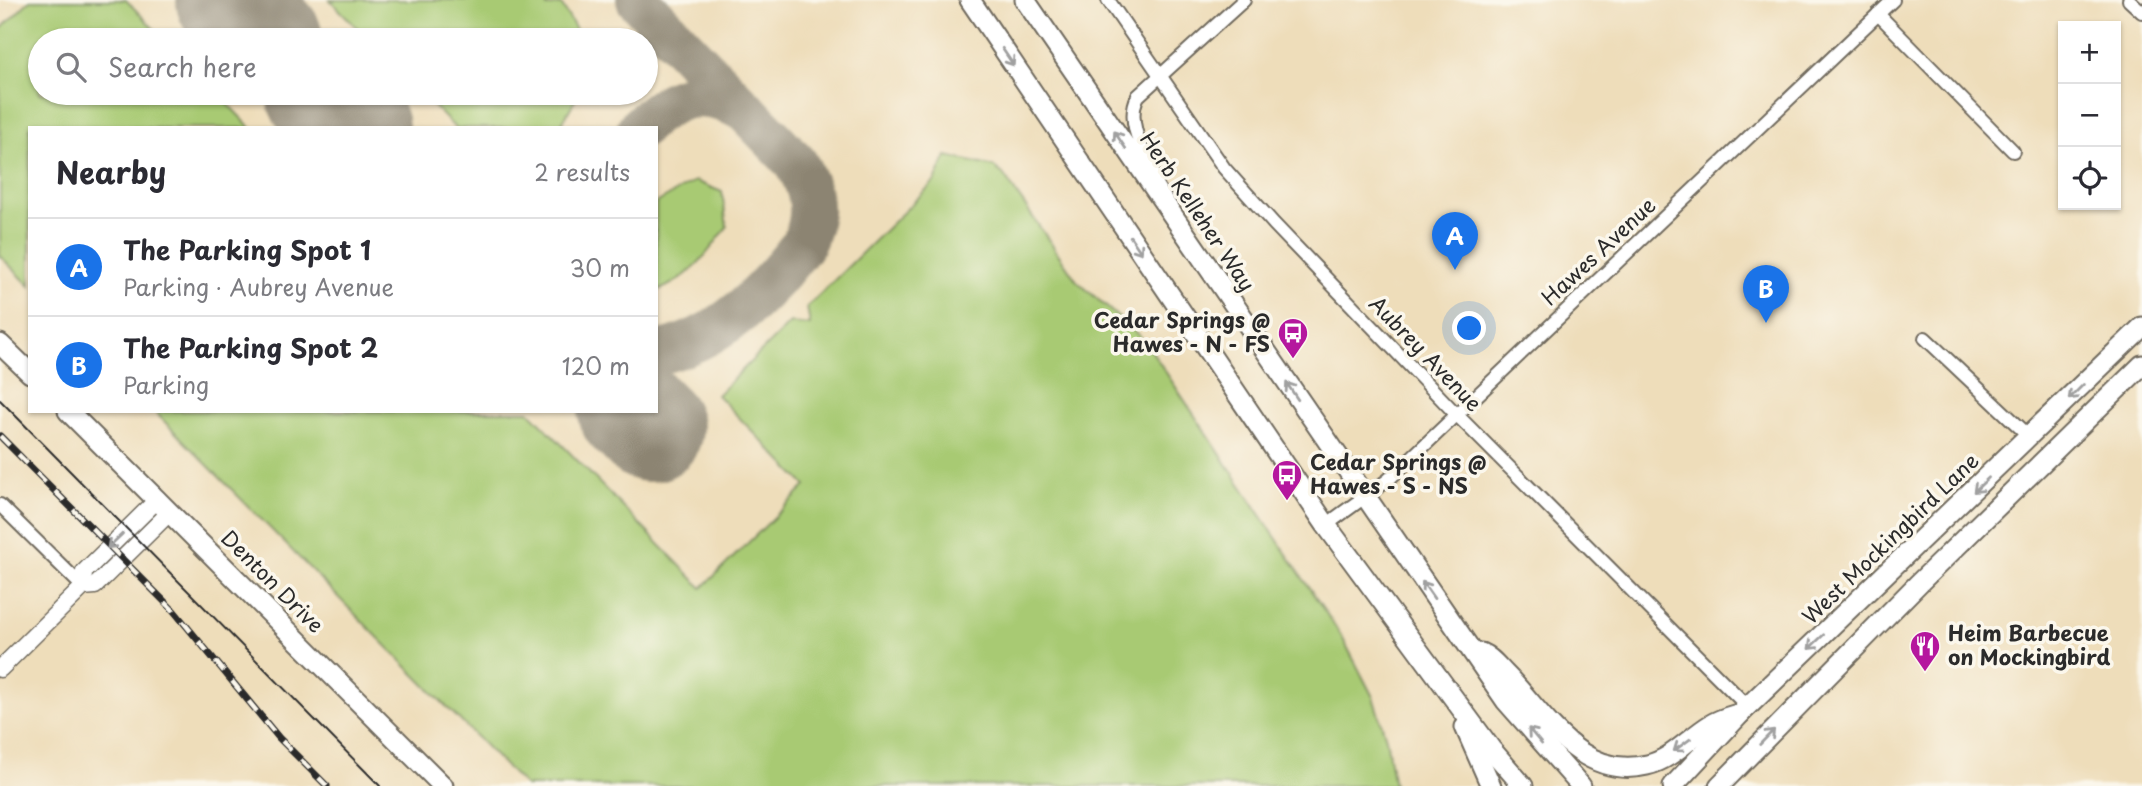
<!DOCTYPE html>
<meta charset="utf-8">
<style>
:root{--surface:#fff;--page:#f2f2f3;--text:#2b2b33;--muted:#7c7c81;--line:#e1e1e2;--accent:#1a73e8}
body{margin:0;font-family:"Playpen Sans",sans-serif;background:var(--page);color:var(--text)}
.controls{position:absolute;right:21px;top:21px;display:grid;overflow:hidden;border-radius:0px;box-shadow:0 2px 5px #0004}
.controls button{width:63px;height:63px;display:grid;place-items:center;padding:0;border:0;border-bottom:2px solid var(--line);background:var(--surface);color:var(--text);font:35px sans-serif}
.you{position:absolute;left:1470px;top:329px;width:24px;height:24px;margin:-18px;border:5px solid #fff;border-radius:50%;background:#1a73e8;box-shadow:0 0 0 10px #1a73e833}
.badge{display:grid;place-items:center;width:46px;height:46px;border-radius:50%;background:var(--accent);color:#fff;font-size:23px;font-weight:700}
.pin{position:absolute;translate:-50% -58px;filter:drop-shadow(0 2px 4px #0008)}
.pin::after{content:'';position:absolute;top:37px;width:24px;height:21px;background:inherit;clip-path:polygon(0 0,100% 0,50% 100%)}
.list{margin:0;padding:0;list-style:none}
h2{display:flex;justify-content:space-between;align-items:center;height:91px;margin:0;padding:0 28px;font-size:30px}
h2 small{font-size:23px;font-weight:400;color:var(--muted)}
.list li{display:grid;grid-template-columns:46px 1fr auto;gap:21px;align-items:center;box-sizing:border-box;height:98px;padding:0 28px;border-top:2px solid var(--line)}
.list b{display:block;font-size:26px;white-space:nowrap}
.list p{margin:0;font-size:23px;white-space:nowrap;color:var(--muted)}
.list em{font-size:23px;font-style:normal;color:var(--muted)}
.icon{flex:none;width:38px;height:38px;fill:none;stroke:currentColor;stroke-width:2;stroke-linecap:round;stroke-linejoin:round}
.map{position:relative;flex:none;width:2142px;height:786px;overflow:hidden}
.search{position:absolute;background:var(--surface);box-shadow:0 2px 5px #0004;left:28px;top:28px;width:630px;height:77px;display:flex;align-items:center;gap:18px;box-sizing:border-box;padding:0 24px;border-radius:38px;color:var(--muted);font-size:26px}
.panel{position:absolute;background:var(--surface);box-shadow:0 2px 5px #0004;left:28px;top:126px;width:630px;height:287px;border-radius:0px}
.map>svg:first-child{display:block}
</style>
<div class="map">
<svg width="2142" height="786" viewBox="0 0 2142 786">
<rect width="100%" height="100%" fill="#fbf7ec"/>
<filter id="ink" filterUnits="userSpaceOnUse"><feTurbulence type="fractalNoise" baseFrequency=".0143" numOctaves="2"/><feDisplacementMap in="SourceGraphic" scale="14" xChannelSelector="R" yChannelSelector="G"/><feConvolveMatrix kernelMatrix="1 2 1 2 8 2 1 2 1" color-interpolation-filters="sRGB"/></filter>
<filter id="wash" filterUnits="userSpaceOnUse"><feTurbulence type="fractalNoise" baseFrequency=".00686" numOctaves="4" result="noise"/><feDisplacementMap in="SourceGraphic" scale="28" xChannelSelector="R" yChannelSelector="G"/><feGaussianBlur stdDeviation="1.57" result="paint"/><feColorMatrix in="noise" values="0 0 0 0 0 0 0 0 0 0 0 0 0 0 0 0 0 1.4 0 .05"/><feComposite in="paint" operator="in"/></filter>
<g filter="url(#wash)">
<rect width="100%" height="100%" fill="#eeddba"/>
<g fill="#a8ca73" stroke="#6a7a4f" stroke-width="2">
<path d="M30,0H126L165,40H40V93H217L251,128H30V286L0,256V30Z"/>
<path d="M330,0H546L547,7L561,4L582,40H369Z"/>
<path d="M421,93H579L559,128H455Z"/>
<path d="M947,156L994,167L1003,174L1077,281L1145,341L1342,637L1373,697L1386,738L1394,786H525L154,411H529L702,588L806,486L717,395L790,323L810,325L807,307L935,181Z"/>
<path d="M695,181L722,192L727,227C707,254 689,280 656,291V203Z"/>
</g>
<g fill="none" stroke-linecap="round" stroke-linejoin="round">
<g stroke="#8c8472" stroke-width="44">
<path d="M638,0L796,163C812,190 817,215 803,244C765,294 719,341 656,353"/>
<path d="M639,128C674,94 700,86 745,110"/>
</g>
<g stroke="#8c8472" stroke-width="108">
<path d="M230,0L269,40"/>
<path d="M320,93L355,128"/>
<path d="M632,411L649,428"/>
</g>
</g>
</g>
<g filter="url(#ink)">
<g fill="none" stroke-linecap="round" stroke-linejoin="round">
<g stroke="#6f695d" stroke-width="16">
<g id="minor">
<path d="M1108,0L1224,168L1274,224L1456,414L1748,707"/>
<path d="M2129,0L2142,12"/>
<path d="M1878,14L2013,151"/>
<path d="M1157,181C1146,155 1124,123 1138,96L1244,0"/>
<path d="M1925,338L2030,437"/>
<path d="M0,505L83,587"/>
<path d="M1326,525L1388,480L1893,0"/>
</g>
</g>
<g stroke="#6f695d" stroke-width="19">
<g id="tertiary">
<path d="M83,587L84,572L158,499"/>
<path d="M0,669L83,587L95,586L170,512"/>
</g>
</g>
<g stroke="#6f695d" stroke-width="23">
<g id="secondary">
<path d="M970,0L1326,525L1491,749L1523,786"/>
<path d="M1025,0L1506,701L1581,786"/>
<path d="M0,344L30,373"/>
<path d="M68,411L443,786"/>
<path d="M1481,653C1491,657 1498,667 1505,674C1545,714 1580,781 1647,765C1671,760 1690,737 1710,725C1719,719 1731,716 1741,713"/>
<path d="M1465,727L1491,786"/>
<path d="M1673,786L1742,712L2142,327"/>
<path d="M1719,786L1918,584L2142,365"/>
</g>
</g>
<use href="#minor" stroke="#fff" stroke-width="12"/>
<use href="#tertiary" stroke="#fff" stroke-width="16"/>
<use href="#secondary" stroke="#fff" stroke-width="19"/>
<path stroke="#2b2b2b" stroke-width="2" d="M0,400L380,786"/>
<g stroke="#2b2b2b" stroke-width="7">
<path id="rail" d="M0,436L174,611L279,738L327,786"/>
</g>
<use href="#rail" stroke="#fbf7ec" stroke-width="4.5" stroke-dasharray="13" stroke-linecap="butt"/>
</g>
<defs><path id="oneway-shaft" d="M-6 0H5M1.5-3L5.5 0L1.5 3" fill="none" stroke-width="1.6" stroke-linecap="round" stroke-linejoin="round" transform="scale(1.75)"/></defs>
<g stroke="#a0a0a0">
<use href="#oneway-shaft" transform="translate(1008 57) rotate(56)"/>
<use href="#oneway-shaft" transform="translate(1120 140) rotate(-124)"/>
<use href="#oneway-shaft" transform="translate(1136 245) rotate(56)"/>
<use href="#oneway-shaft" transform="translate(1292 391) rotate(-124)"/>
<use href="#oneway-shaft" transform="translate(2076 392) rotate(135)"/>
<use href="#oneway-shaft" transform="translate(1981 485) rotate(136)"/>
<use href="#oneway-shaft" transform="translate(115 541) rotate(136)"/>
<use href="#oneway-shaft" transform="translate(1428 590) rotate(-125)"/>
<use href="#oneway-shaft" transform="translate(1816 642) rotate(137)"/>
<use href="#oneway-shaft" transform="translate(1535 736) rotate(-130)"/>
<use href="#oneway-shaft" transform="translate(1767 737) rotate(-46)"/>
<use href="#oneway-shaft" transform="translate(1682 745) rotate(144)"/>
</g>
</g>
<defs>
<g id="bus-pin" transform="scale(1.575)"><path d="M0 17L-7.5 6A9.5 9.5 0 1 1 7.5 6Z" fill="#b5179e" stroke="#fbf7ec"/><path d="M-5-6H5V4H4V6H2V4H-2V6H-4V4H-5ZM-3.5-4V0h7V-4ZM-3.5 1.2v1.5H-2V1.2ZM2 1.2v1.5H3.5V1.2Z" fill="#fff"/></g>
<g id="restaurant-pin" transform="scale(1.575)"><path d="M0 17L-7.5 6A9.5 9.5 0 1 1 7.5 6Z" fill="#b5179e" stroke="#fbf7ec"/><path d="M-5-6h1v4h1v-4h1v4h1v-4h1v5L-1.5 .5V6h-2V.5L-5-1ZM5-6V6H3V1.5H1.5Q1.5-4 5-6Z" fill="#fff"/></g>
</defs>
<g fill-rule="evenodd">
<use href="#bus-pin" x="1293" y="333"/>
<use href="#bus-pin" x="1287" y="475"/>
<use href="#restaurant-pin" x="1925" y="646"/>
</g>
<g text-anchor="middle" stroke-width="7" stroke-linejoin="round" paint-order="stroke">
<g font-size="21" fill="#2b2b2b" stroke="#fbf7ec">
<text transform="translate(1197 212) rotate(56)" y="7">Herb Kelleher Way</text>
<text transform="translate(1599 252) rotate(-43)" y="7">Hawes Avenue</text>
<text transform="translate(1425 354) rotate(46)" y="7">Aubrey Avenue</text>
<text transform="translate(1891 539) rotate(-44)" y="7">West Mockingbird Lane</text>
<text transform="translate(272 582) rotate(45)" y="7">Denton Drive</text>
</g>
<g font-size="21" font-weight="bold" fill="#2b2b2b" stroke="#fbf7ec" text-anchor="start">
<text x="1270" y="328" text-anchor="end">Cedar Springs @<tspan x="1270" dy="24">Hawes - N - FS</tspan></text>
<text x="1310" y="470">Cedar Springs @<tspan x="1310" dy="24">Hawes - S - NS</tspan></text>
<text x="1948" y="641">Heim Barbecue<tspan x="1948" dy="24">on Mockingbird</tspan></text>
</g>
</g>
</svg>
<div class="controls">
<button>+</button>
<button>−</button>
<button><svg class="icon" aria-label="locate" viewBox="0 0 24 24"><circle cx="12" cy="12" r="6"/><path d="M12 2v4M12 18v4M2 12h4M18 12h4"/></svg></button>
</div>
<div class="you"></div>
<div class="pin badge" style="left:1455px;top:270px">A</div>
<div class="pin badge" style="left:1766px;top:323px">B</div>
<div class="search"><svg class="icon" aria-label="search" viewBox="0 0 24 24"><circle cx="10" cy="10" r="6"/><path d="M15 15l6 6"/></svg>Search here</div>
<section class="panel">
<h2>Nearby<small>2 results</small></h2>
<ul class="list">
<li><span class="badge">A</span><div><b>The Parking Spot 1</b><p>Parking · Aubrey Avenue</p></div><em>30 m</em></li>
<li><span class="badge">B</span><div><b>The Parking Spot 2</b><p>Parking</p></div><em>120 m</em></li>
</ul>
</section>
</div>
